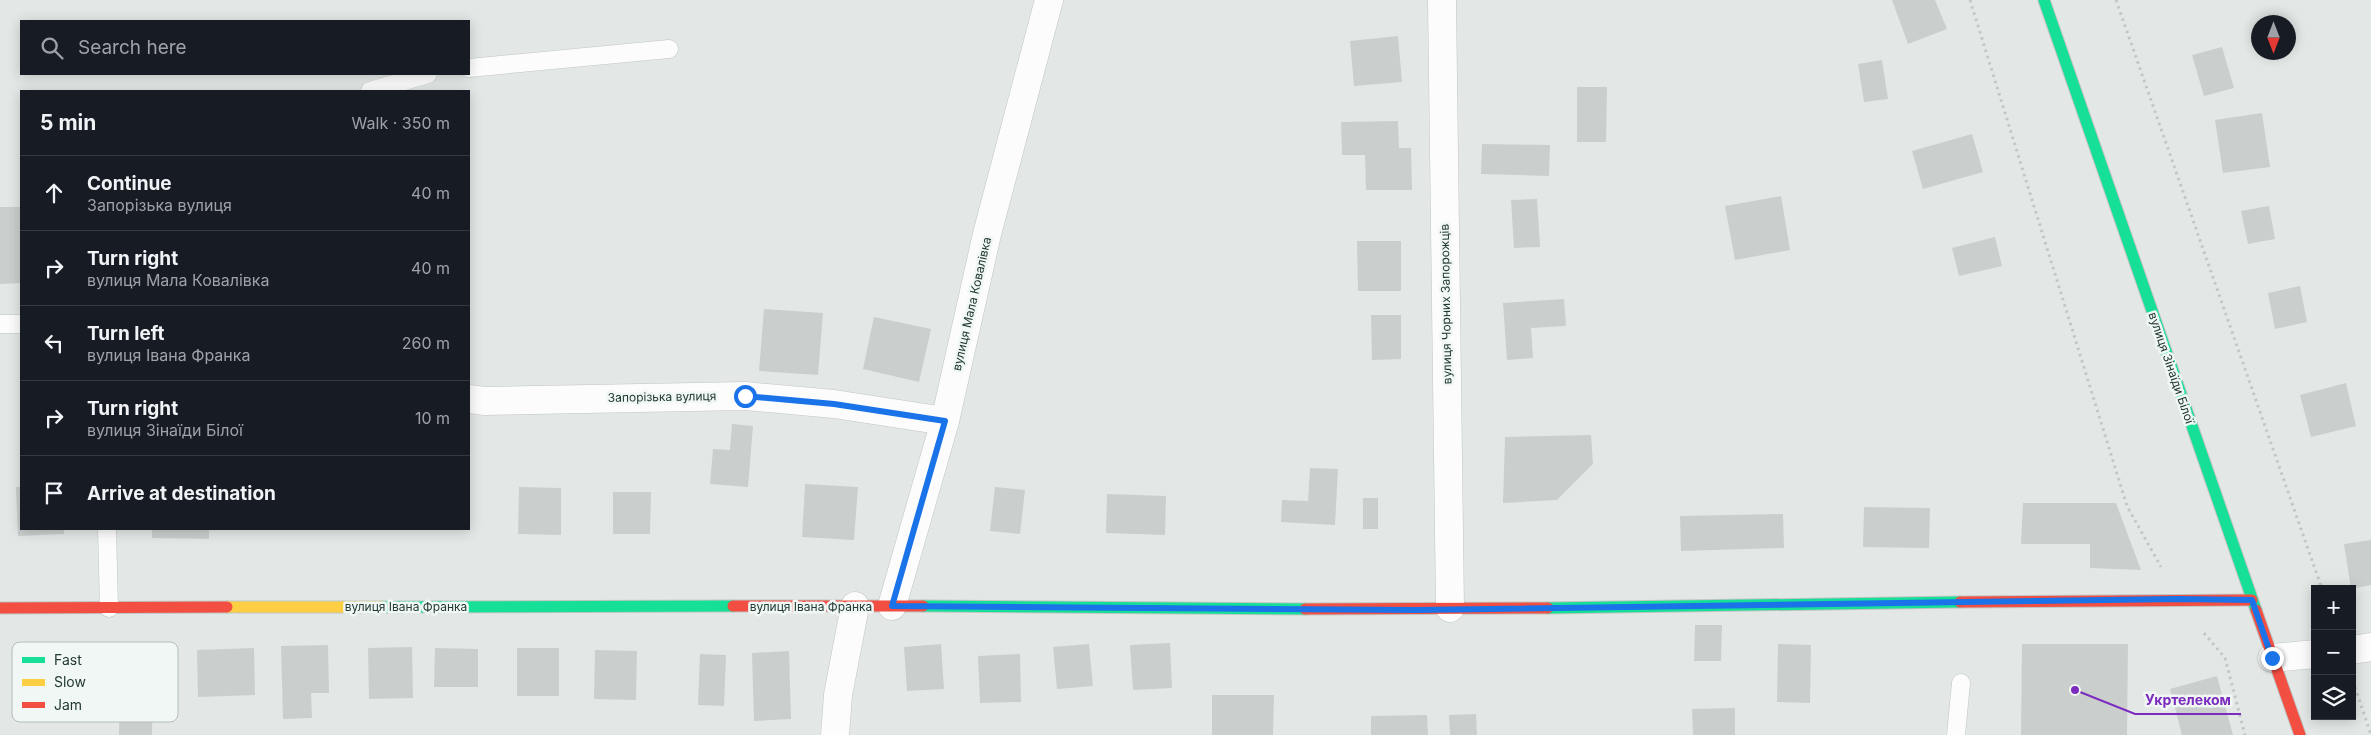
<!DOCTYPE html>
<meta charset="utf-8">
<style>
:root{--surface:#171b24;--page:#20242c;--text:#f1f3f6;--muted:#9ea1a6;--line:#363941}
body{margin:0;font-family:Inter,sans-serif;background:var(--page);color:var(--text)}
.controls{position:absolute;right:15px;bottom:15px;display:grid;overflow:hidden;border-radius:0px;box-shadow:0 2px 12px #0003}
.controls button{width:45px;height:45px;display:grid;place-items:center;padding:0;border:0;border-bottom:1px solid var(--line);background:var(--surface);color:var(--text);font:25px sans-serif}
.compass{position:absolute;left:2251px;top:15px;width:45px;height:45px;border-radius:50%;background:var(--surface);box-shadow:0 2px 12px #0003;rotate:180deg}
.stop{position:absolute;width:15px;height:15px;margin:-11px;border:4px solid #1a73e8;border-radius:50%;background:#fff}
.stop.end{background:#1a73e8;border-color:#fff;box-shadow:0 1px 5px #0008}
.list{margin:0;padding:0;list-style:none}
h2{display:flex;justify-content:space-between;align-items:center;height:65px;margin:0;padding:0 20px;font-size:21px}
h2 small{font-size:16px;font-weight:400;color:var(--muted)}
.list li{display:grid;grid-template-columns:32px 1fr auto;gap:15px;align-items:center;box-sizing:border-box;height:75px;padding:0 20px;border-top:1px solid var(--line)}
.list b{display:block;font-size:19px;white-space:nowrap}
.list p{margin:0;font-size:16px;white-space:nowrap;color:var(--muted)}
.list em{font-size:16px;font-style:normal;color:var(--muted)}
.icon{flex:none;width:28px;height:28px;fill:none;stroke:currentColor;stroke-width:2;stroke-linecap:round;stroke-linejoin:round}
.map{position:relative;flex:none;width:2371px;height:735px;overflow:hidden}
.search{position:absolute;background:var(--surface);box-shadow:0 2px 12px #0003;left:20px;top:20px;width:450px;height:55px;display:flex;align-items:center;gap:12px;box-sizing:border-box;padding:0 18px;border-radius:0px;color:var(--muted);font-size:19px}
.panel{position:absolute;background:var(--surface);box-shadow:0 2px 12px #0003;left:20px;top:90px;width:450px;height:440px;border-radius:0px}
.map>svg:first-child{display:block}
</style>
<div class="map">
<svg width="2371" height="735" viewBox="0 0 2371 735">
<rect width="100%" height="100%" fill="#e3e8e6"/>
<g fill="#cacfcd">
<path d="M1892,0H1935L1947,29L1908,44Z"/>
<path d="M1398,36L1402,82L1354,86L1350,41Z"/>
<path d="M2222,47L2234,88L2204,96L2192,55Z"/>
<path d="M1882,60L1888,99L1864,102L1858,64Z"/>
<path d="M1577,87H1607L1606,142H1577Z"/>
<path d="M2262,113L2270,167L2223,173L2215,120Z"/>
<path d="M1398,121L1399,148H1411L1412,190H1366L1365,155H1342L1341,122Z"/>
<path d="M1972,134L1983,172L1923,189L1912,151Z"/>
<path d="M1482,144L1550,145L1549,176L1481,174Z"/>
<path d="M1781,196L1790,250L1735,260L1725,206Z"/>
<path d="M1537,199L1540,247L1514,248L1511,200Z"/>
<path d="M2269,206L2275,239L2248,244L2241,211Z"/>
<path d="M0,207H21V283L0,284Z"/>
<path d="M1995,237L2002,266L1959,276L1952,248Z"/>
<path d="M1357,241H1401V291H1358Z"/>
<path d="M2300,286L2307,322L2275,329L2268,293Z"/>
<path d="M1564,299L1566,326L1531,328L1533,358L1507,360L1503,303Z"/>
<path d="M764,309L823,313L818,375L759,371Z"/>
<path d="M1371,315H1401V359L1372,360Z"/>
<path d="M874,317L931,329L919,382L863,369Z"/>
<path d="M2346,383L2356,426L2311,437L2300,395Z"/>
<path d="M732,424L753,426L748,487L710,484L713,449L730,450Z"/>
<path d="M1591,435L1593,464L1557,500L1503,503L1505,437Z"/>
<path d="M1310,468L1338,469L1335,525L1281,522L1282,500L1308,501Z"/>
<path d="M805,484L858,487L854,540L802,537Z"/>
<path d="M16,487H21V529H64V534L18,536Z"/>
<path d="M519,487L561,488V535L518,534Z"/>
<path d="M995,487L1025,490L1020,534L990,531Z"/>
<path d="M613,492H651L650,534H613Z"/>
<path d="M1107,494L1166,496L1165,535L1106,533Z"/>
<rect x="1363" y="498" width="15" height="31"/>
<path d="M2023,503H2116L2141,570L2090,568V544H2021Z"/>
<path d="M1864,507L1930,508L1929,548L1863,547Z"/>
<path d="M1783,514L1784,548L1681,551L1680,516Z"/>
<path d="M152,529H209V539L152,538Z"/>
<path d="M2371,540V585L2351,589L2344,544Z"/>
<path d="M1695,625H1722L1721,661H1694Z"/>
<path d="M1170,643L1172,688L1133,690L1130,645Z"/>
<path d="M941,644L944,689L907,691L904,647Z"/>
<path d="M1089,644L1093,686L1057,689L1053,647Z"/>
<path d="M1778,644L1811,645L1810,703L1777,702Z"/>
<path d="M2022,644H2128L2127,735H2021Z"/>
<path d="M328,645L329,693H311L312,718L283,719L281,646Z"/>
<path d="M412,647L413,698L369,699L368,648Z"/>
<path d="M254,648L255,695L198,697L197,650Z"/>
<path d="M435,648L478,649V687H434Z"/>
<rect x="517" y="648" width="42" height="48"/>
<path d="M595,650L637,651L636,700L594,699Z"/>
<path d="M789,651L791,719L754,721L752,653Z"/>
<path d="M700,654L726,655L724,706L698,705Z"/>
<path d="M1020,654L1021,702L980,703L978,656Z"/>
<path d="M120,674H153L152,735H119Z"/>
<path d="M2217,676L2233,735H2182L2170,689Z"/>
<path d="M1212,695H1274L1273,735H1212Z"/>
<path d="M1735,708V735H1693L1692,709Z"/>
<path d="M1476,714L1477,735H1450L1449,715Z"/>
<path d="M1427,715L1428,735H1371V716Z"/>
</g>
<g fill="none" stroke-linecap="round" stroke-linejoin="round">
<g stroke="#c0c5c3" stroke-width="19">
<g id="lane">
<path d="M469,68L669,49"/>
<path d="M370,91L428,74"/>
<path d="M0,324H21"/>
<path d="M107,529L109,608"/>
<path d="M1956,735L1961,683"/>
</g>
</g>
<g stroke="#c0c5c3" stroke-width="29">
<g id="street">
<path d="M1442,0L1450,608"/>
<path d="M469,399L485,401L745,396L834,404L945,421"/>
<path d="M892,606L945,421L987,234L1049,0"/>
<path d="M2352,650L2371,647"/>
<path d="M2272,658L2315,654"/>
<path d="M835,735L838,695L855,606"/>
</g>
</g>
<g stroke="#bfc5c3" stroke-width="13">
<g id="fast">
<path d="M2044,0L2256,610"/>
<path d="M923,606L1305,609"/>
<path d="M382,607L733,606"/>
<path d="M1548,608L1960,602"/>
</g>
</g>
<g stroke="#bfc5c3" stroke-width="13">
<path id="slow" d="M227,607H382"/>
</g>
<g stroke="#bfc5c3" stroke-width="13">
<g id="jam">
<path d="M1960,602L2252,600"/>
<path d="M733,606H923"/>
<path d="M0,608L227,607"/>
<path d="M1305,609L1548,608"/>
<path d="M2256,610L2300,735"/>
</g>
</g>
<g stroke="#c0c8c5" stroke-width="3" stroke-dasharray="2.5 4" stroke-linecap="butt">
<path d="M1970,0L2127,506L2161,567"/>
<path d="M2116,0L2322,589"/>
<path d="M2204,633L2225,658L2245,735"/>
<path d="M2353,681L2371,735"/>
</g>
<use href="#lane" stroke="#fbfcfb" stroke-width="18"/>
<use href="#street" stroke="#fbfcfb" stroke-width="28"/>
<use href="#fast" stroke="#16e098" stroke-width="11"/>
<use href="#slow" stroke="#ffcf43" stroke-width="11"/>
<use href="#jam" stroke="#f24e42" stroke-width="11"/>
</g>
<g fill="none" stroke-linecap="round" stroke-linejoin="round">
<path stroke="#1a73e8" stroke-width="6" d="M745,396L834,404L945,421L892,606L1416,610L2178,599L2252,600L2272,658"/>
</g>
<g text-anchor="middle" stroke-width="5" stroke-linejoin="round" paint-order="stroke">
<g font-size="12" fill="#223a35" stroke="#f1f7f4">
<text transform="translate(972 304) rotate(-77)" y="4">вулиця Мала Ковалівка</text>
<text transform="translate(1446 304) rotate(-91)" y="4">вулиця Чорних Запорожців</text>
<text transform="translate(2171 368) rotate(71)" y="4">вулиця Зінаїди Білої</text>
<text transform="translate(662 397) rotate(-1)" y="4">Запорізька вулиця</text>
<text x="406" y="611">вулиця Івана Франка</text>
<text x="811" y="611">вулиця Івана Франка</text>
</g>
</g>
<rect x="12" y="642" width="166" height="80" rx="8" fill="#f1f7f4" stroke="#b3bebb" stroke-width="1"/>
<rect x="22" y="657" width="23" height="6" fill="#16e098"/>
<rect x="22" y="679" width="23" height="7" fill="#ffcf43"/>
<rect x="22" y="702" width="23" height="6" fill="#f24e42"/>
<g font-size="14" fill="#223a35">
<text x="54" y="665">Fast</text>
<text x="54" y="687">Slow</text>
<text x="54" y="710">Jam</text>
</g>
<path fill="none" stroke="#7b2cbf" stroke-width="2" d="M2075 690L2135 714H2241"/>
<circle fill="#7b2cbf" stroke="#f1f7f4" stroke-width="2" cx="2075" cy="690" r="5"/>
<g font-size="14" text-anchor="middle" font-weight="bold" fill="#7b2cbf" stroke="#f1f7f4" stroke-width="5" stroke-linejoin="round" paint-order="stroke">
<text x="2188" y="705">Укртелеком</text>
</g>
</svg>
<div class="controls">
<button>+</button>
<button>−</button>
<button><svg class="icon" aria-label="layers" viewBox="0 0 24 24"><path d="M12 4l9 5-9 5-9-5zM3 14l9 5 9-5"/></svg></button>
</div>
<svg class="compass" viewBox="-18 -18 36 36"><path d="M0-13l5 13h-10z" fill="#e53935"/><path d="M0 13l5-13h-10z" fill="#9ea1a6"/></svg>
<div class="stop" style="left:745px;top:396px"></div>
<div class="stop end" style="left:2272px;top:658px"></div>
<div class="search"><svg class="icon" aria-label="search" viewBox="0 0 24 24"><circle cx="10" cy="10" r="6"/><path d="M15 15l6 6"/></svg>Search here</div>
<section class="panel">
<h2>5 min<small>Walk · 350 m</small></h2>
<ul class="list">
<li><svg class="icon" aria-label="ahead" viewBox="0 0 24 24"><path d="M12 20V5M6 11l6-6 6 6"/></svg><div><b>Continue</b><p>Запорізька вулиця</p></div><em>40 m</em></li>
<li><svg class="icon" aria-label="right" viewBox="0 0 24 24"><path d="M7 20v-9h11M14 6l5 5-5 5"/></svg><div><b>Turn right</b><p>вулиця Мала Ковалівка</p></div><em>40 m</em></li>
<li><svg class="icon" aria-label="left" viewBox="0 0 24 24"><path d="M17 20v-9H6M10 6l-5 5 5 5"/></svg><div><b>Turn left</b><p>вулиця Івана Франка</p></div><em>260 m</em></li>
<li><svg class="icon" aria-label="right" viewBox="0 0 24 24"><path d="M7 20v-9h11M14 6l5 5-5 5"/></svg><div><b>Turn right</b><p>вулиця Зінаїди Білої</p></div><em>10 m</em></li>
<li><svg class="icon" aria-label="arrive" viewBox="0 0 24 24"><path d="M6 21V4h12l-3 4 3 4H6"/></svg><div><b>Arrive at destination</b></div></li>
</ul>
</section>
</div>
